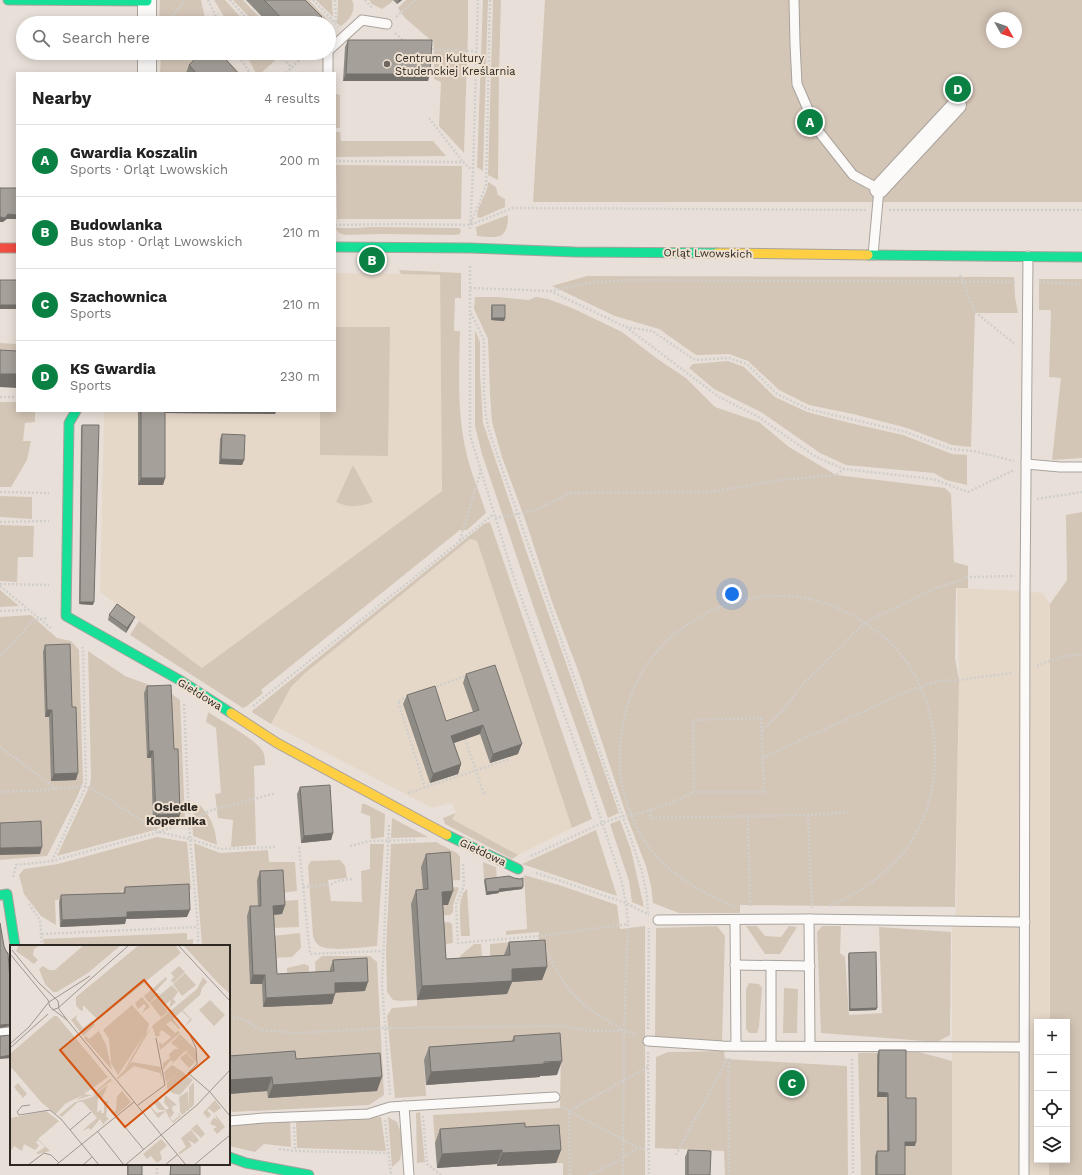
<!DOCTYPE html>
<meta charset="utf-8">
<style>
:root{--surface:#fff;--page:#f6f6f6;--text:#222;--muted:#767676;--line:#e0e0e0;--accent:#0b8043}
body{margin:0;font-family:"Work Sans",sans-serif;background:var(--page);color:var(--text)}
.controls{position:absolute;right:12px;bottom:12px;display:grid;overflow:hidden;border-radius:0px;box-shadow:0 2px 10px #0003}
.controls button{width:36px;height:36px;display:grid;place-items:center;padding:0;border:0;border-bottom:1px solid var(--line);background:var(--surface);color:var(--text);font:20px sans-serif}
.compass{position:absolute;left:986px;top:12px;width:36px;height:36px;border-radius:50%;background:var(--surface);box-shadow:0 2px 10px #0003;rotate:130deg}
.you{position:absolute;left:732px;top:594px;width:14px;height:14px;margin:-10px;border:3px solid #fff;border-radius:50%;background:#1a73e8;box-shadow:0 0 0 6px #1a73e833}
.badge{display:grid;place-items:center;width:26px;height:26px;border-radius:50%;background:var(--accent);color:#fff;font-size:13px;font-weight:700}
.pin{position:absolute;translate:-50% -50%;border:2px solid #fff;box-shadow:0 1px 4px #0006}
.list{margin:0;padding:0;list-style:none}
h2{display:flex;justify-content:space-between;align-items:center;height:52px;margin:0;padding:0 16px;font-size:17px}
h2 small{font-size:13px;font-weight:400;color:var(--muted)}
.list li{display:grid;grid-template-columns:26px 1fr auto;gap:12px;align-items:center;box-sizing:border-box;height:72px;padding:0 16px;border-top:1px solid var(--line)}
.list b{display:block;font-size:15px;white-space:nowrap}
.list p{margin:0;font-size:13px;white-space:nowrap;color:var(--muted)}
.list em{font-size:13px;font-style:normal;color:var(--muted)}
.icon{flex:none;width:22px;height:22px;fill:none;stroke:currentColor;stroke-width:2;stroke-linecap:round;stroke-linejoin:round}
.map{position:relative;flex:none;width:1082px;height:1175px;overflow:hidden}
.search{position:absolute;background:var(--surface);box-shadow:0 2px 10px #0003;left:16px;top:16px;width:320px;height:44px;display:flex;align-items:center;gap:10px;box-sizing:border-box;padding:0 14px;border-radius:22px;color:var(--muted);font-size:15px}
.panel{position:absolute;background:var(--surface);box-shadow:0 2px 10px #0003;left:16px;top:72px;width:320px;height:340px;border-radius:0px}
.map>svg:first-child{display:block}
</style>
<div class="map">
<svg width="1082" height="1175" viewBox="0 0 1082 1175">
<rect width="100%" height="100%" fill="#e8e0d8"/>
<g fill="#e6d8c9">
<path d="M335,273L440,274L442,491L202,668L100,592L104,411H335Z"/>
<path d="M470,539L477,541L572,828L518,855L452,819L456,813L452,803L432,808L271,724L291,687L304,674Z"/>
<path d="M957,588L1025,591L1043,593L1050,604V1022H1037V1160H1049V1175H952V931L956,910L959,680Z"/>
</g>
<g fill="#d4c6b7" fill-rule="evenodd">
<path d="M160,0H201L206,23H159Z"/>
<path d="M214,0H225L246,23H228Z"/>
<path d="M233,0H243L265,23H255Z"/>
<path d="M294,0H309L331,24L332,35L329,38V23H316Z"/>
<path d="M316,0H332L333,17Z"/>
<path d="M338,0H352C357,10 349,21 341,26L337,23Z"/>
<path d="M369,0H393L392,2L382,9L372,4Z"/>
<path d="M406,0H468V31L464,153L439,126L441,82L434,79V43L405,18L398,8Z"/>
<path d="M483,0H488L483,171L477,167Z"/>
<path d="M493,0H501L499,74L498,180L488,175Z"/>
<path d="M545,0H1082V202H533ZM992,18H1016V42H992Z"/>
<path d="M161,53H220L240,73H160Z"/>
<path d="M245,53H274L278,58L261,73H256Z"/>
<path d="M336,94L340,95V128H336Z"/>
<path d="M336,132H340L341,141H433L446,156L336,157Z"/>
<path d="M336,165L462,166L461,219H337Z"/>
<path d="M488,182L496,187L498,195L505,199V207L480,218L477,217C477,204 488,195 488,182Z"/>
<path d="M508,215C508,240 498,238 477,236L476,227Z"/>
<path d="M372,227L459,228L461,230L460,234L455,235L382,234L345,235L339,233L335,228H356Z"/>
<path d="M399,270L461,273V298H455L454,331H460C459,371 457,412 466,451C470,471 480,493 486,513L467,530H460L261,690L263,693L247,706L243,708L130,635L139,621L202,668L442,491L440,275L401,274Z"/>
<path d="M587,276L1014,277L1015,297L1018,313H975L971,447L952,445L907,428L853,414L809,405L779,390L748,361L729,354L696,355L659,329L615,316L552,286Z"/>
<path d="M1039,279H1082V458L1052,460L1061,378L1049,377L1051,310H1039Z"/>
<path d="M475,297H497L529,300L536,297L548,299L572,308L622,332L659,360L686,378L715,407L759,422L789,447L836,475L945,488L951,494L954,562L968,566V588H956L955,658L959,680L955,907L740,905V913H679L653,903L651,886L646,866L627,817L579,673L552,602L527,525L502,457L492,422L490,394L488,339L474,309Z"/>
<path d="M335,327H390L388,456L320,455V411H335Z"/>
<path d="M475,330L480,342V374L483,423L527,553L619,813L608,818L536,614L482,454L475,426Z"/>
<path d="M0,343L17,344V364H0Z"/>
<path d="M728,361L744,367L775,397L807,412L850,423L903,435L952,454L967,455V485L946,480L934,473L846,465L820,453L761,412L714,389L689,368L693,364Z"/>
<path d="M0,402H17V411H35V422L25,423L23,441H31L27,460L11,487H0Z"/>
<path d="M353,465L373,502C360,507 349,508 336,502Z"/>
<path d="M0,496L32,497V519L0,517Z"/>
<path d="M1082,512V1175H1049V1160H1067V1022H1050V604L1067,580L1066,515Z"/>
<path d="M490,522L592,819L572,828L477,541L470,539L304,674L291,687L271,724L253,713L252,711L484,524Z"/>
<path d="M0,525L34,526L33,557H18L17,582L0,581Z"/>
<path d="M0,590L19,606L0,607Z"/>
<path d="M31,615L57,638L71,641L79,650L83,782L78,795L47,856L0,860V617Z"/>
<path d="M88,651L125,676L169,692L180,700L185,819L151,831L57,856L90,785L91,777Z"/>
<path d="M208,712C220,720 255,739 262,750C265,754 265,760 265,765L254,766L256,845L231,847L233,820L218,818L215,794L221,793L216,728L206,722Z"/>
<path d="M362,804H365L385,814L384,837L371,839L370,816L361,813Z"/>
<path d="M200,805C212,819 215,827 217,845L193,836L192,817Z"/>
<path d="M456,813L452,819L518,855L512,859L445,824L443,818Z"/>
<path d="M392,818L428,837L391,838Z"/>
<path d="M620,820L631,850L644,907L632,902L629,881L610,824Z"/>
<path d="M596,830L617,896L522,864Z"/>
<path d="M157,837L187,842L191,889L121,891L122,896L55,900L56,925L41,916L24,894L19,875L24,869L58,864Z"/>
<path d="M436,842L457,853L460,857V880L447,881L423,903L411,904L417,1000L507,994V983L539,941V932L506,935V931L527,929L524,875L559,885L617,905L620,929L645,926V1175H563V1163H556L554,1139L520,1137L435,1143L433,1115L560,1108L561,1046L509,1049L424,1061L426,1096L395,1098L387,1016L392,1008L417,1006V1000L400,1001L393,1000L387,992L386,950L391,844Z"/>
<path d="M194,843L220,853L268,850L269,862H295L297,891L281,893V901L298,900L299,927L271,928V936L300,933L301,948L292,957L272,958L273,983H287V968L304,964L309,966L308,981H316L315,962L322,956H370L377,962L384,1095L369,1105L232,1112L231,1109H229V946H202Z"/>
<path d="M370,844H384L377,946C364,947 329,952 320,946C316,944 314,940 313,936L308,866L311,861L340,860L345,866L347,878L328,880L331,901L362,902L361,871L370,869Z"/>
<path d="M483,862L496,867L497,879L484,881Z"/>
<path d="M457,887L459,888L453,905V912L450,915L438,916L437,905L447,888Z"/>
<path d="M467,889L470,936H461C461,923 456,897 467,889Z"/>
<path d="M449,922L452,924L453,943L439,945L438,923Z"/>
<path d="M717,926L725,936L722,1041L655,1037L656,928Z"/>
<path d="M746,926H757L765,936L781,937L789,926L797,927L780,954H765Z"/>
<path d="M822,926H841L840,953L845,957L849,1015L882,1013L879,927L951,932L950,1035L937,1042L821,1033L817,932Z"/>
<path d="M187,933V940L193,939V946H44L43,939Z"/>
<path d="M513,942L516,944L490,969V944Z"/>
<path d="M474,944H481L483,969L462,971L460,956Z"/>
<path d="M749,983L759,984L762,988L759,1027L757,1033H749L746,1029V989Z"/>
<path d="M784,988L798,989L797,1033H783Z"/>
<path d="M724,1051L725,1059L847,1066L848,1175H725L724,1151L655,1148L656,1057L668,1052Z"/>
<path d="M919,1052L952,1061V1175H861L858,1053Z"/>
<path d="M420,1112L425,1162L417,1163L416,1113Z"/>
<path d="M381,1117L386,1151L297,1148L296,1122Z"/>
<path d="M388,1117L397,1122L402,1135V1150L400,1160L392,1167Z"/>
<path d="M290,1121L291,1147L264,1144L255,1152L229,1146V1124Z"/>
</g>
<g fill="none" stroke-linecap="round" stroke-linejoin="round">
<g stroke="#a8a29c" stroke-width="11">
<g id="lane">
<path d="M794,0L795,44L797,84L816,128L853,175L879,189L873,255"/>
<path d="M329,50L362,20L387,24"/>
<path d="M328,53V73"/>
<path d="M1026,464L1060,467H1082"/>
<path d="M809,919L810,1046"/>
<path d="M658,920L809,919L1025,922"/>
<path d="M735,920L736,1046"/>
<path d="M735,965L810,966"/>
<path d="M0,1033L11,1032"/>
<path d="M648,1041L723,1046L1024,1047"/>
<path d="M771,1046V966"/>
<path d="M404,1106L409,1175"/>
<path d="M229,1121L264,1118L368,1114L390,1107L555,1097"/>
<path d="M1024,1175L1025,591L1028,256"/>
</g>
</g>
<g stroke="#a8a29c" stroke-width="20">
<g id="street">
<path d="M147,1V23"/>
<path d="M147,53V73"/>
<path d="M879,189L957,105"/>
</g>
</g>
<g stroke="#a8a29c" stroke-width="11">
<g id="fast">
<path d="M8,0L147,1V0"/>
<path d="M335,247L470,248L575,252L717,253"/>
<path d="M868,255L1082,257"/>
<path d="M76,411L69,423L66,616L183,682L231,713"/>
<path d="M447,835L518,869"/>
<path d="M0,895L7,894L15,946"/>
<path d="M229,1157L246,1163L309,1175"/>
</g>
</g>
<g stroke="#a8a29c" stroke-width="11">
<g id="slow">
<path d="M717,253L868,255"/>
<path d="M231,713L277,743L447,835"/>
</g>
</g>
<g stroke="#a8a29c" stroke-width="11">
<path id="jam" d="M0,248H17"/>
</g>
<g stroke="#d0cecb" stroke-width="2.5" stroke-dasharray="2 2" stroke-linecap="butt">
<path d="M208,0L219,23"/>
<path d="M230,0L251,23"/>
<path d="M313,0L339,27"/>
<path d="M335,0L336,23"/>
<path d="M365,0L373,9"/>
<path d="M396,17L415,0"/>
<path d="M167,23L185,0"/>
<path d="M395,33L405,42"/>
<path d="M429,43H432L433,50L476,51"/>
<path d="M237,53L250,73"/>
<path d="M278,53L292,68"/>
<path d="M286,73L307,53"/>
<path d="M429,118L463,162"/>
<path d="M335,161L463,162L472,170"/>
<path d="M889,210H1082"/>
<path d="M471,223L486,186L490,0"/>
<path d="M335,225L399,224L470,225L513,208L866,210"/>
<path d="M470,229L473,171L478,0"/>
<path d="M470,266V435L514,578L585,771L621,879L626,903L628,924L624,1030L623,1175"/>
<path d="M960,275L975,312L1016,345"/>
<path d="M1039,282L1082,284"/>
<path d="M470,288L550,291L589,283L627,280L1016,282"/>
<path d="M550,291L626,327L719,397L757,416L816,457L844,469L933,479L968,492L1014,470"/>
<path d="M471,313L484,340V394L486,417L489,431L604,764L632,842L642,872L647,896L648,913"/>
<path d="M626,327L652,331L695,360L729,358L747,364L777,394L808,409L906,432L951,449L974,451L1014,461"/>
<path d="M0,397H17"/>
<path d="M0,492L49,493"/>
<path d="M1037,499L1082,492"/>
<path d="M495,518L518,514L536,510L570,493L711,492L781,480L836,475L844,469"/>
<path d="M0,522L49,521"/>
<path d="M460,540L481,470"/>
<path d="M0,584L49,585"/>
<path d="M0,586L51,628"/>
<path d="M0,611L29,610"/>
<path d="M0,656L34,620L48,618"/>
<path d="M1037,666C1051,660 1066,654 1082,655"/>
<path d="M433,688L468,675"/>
<path d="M408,697L398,701L425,787"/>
<path d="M184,704L190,839L198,927V946"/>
<path d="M253,706L494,514"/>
<path d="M762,730L783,710L803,684L864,623L931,590L969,577L1015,576"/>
<path d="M465,739L484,794"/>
<path d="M0,747L57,789"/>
<path d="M762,758L908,691L939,681L959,680L1013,673"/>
<path d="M0,792L31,791L86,786L98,792L159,832L189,821L212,810L276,793"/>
<path d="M408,793L510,759"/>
<path d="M650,810L651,818L808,815L851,812"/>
<path d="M808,815L812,908"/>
<path d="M748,816L750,907"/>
<path d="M389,825L382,984L390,1095"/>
<path d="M350,846L369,841L416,840"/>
<path d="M299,847L310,954L383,951"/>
<path d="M531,856L602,823L623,816L640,813L669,804L694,792L693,720L761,718L764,792H694"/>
<path d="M52,861L86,786L83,649L82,647"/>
<path d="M463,864L464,886L456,904L458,943L539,936L628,924"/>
<path d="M536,873L555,879L626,903L649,915"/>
<path d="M13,877L16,865L52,861L159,832L190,839L221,849L275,847"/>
<path d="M303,887L332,884L338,881L352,879"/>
<path d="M29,904L40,920L42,946"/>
<path d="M735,907C695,890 655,866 636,826C633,820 631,814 629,809C625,796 620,783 620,769C618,716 634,668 676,633C730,590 798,583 857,618C878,631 897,646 910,667C945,722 944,803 902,854C884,877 856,894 830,906"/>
<path d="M42,934L198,927"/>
<path d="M545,947C552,963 562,982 574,995C588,1010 606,1020 623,1030"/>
<path d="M229,1019L240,1018L262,1030L298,1033L386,1028L563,1026L591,1031L624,1030L637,1036"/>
<path d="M648,1029L649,928"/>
<path d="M648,1052L649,1175"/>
<path d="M729,1058L728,1077L729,1175"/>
<path d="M852,1059L853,1175"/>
<path d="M562,1106L569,1111L639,1148L648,1150"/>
<path d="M423,1116L427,1164L441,1175"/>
<path d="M385,1120L391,1175"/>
<path d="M294,1127L295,1151"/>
<path d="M279,1149L295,1151L389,1153"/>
<path d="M676,1155L724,1065L726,1058"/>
<path d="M157,1164V1175"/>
<path d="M570,1175L569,1111L648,1067"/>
<path d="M590,1175L623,1158L638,1148"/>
</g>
<use href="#lane" stroke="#fcfaf9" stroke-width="9"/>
<use href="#street" stroke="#fcfaf9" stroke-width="18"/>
<use href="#fast" stroke="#16e098" stroke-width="9"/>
<use href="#slow" stroke="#ffcf43" stroke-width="9"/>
<use href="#jam" stroke="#f24e42" stroke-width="9"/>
</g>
<g fill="#8e8a84">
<path d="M246,0H305L322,17L320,23H268Z"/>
<path d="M393,0H402L397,4Z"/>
<path d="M92,19L123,23H90Z"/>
<path d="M348,40L428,81H343L345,47Z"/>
<path d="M42,53H60L58,60H42Z"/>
<path d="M189,65L238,73H186Z"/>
<path d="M492,305L505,318L504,321L491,320V307Z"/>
<path d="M116,411H276L275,414L165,413V478L163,485H138V412H116Z"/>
<path d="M82,425L93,605L79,604L81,427Z"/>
<path d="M222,434L244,460L242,465L219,464L220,439Z"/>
<path d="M109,615L133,621L126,633L108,620Z"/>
<path d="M45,645L72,707L76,780L51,781L49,717H45L43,652Z"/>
<path d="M466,674L518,754L490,763L480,734L454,743L461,764L458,774L430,783L403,704L407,695L446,721L473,712L463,683Z"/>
<path d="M147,686L174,749L180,814L178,821L153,822L151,758H147L144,693Z"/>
<path d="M300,787L333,833L331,840L301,843L297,794Z"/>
<path d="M426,854L448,905H443L446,959L504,955L509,942L547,967L542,980L512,982L507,994L417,1000L411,904L416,890H423L421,867Z"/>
<path d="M260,871L285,905L282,914L274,915L277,974L330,971V969L333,960L365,991L335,992L332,1004L263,1007L262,984H250L247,916L250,906H258L257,880Z"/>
<path d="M485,879L522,889L499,892V893L486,895L484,881Z"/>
<path d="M125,887L187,917L126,919L125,924L60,927L59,902L61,895L123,893Z"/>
<path d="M849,953L877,1008L876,1010L849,1011L848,955Z"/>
<path d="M514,1036L557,1075L540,1076V1077L426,1085L424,1060L429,1047L512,1041Z"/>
<path d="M879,1050L906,1098L915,1146H905V1175H875V1156L877,1151H887V1097H877V1055Z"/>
<path d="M229,1056L296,1059L377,1091L268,1098L267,1091L229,1094Z"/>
<path d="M525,1127L561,1150L556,1163L497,1166V1164L437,1168L435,1143L440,1129Z"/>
<path d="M688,1150L710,1175H685V1157Z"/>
<rect x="127" y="1164" width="15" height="11"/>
<rect x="170" y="1164" width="30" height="11"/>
</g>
<g fill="#74706b">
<path d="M399,0H402L397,4Z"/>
<path d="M322,17L320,23H316Z"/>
<path d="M90,53H123L121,57L89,56Z"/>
<path d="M44,55H60L58,60H42Z"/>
<path d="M346,74H430L428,81H343Z"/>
<path d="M8,214L17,215V219H7L3,222H0V217Z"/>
<rect x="0" y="305" width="17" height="4"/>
<path d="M492,318H505L504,321L491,320Z"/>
<path d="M0,374H17V388L0,387Z"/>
<path d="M117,411H139L138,412H116Z"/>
<path d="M163,411H276L275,414L163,413Z"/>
<path d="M221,459L244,460L242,465L219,464Z"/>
<path d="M141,478H165L163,485H138Z"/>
<path d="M80,602H94L93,605L79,604Z"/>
<path d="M135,617L133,621L126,633L127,628Z"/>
<path d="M47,710H52L49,717H45Z"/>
<path d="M483,725L480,734L448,745L451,736Z"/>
<path d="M522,744L518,754L490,763L493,754Z"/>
<path d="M149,751H153L151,758H147Z"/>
<path d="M461,764L458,774L430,783L433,774Z"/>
<path d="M78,773L76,780L51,781L54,774Z"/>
<path d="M180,814L178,821L153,822L156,815Z"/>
<path d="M333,833L331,840L301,843L304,836Z"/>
<path d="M42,847L40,854L0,855V848Z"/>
<path d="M523,887L522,889L499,892V893L486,895L487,892L499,889Z"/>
<path d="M453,891L448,905H437L442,892Z"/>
<path d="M285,905L282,914L270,915L273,906Z"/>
<path d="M190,910L187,917L126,919L125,924L60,927L62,920L127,912Z"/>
<path d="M547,967L542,980L512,982L507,994L417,1000L422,986L512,969Z"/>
<path d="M253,975H265L262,984H250Z"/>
<path d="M368,982L365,991L332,993L335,983Z"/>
<path d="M335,994L332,1004L263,1007L266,998Z"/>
<path d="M877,1008L876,1010L849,1011L850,1009Z"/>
<path d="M11,1024V1026L0,1028V1025Z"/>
<path d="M11,1055V1058L0,1059V1057Z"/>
<path d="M562,1061L557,1075L540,1076V1077L426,1085L431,1072Z"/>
<path d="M272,1077L267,1091L229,1094V1080Z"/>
<path d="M382,1077L377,1091L268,1098L273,1085Z"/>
<path d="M878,1092L888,1093L887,1097H877Z"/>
<path d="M905,1142H916L915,1146H903Z"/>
<path d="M502,1150L497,1164L437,1168L442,1154Z"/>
<path d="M561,1150L556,1163L497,1166L502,1153Z"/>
</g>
<g fill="#a5a099" stroke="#74706b">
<path d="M264,0H305L322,17L316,23H286Z"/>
<path d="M92,19H123V23H94Z"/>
<path d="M348,40H432L430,74H346Z"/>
<rect x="44" y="53" width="16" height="2"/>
<path d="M201,53H220L238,73H196L189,65Z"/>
<path d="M0,188H17V215L8,214L5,218L0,217Z"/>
<rect x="0" y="280" width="17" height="25"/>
<rect x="492" y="305" width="13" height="13"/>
<path d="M0,350L17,351V374H0Z"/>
<rect x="141" y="411" width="24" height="67"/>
<path d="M82,425H99L94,602H80Z"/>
<path d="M222,434L245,435L244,460L221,459Z"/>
<path d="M117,604L135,617L127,628L109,615Z"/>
<path d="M70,644L72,707H76L78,773L54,774L52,710H47L45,645Z"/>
<path d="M495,665L522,744L493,754L483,725L468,730L451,736L461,764L433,774L407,695L435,686L446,721L479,710L466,674Z"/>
<path d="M171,685L174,749H178L180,814L156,815L153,751H149L147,686Z"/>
<path d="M330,785L333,833L304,836L300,787Z"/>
<path d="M41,821L42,847L0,848V823Z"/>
<path d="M450,852L453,891L442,892L446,959L510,955L509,942L545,940L547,967L512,969V981L422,986L416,890L428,889L426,854Z"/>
<path d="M283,870L285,905L273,906L277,974L334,971L333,960L367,958L368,982L335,983V994L266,998L265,975H253L250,906H261L260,871Z"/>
<path d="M509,876L514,878L520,879L523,878V887L499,889L500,891L487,892L485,879Z"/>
<path d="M189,884L190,910L127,912V917L62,920L61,895L125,893V887Z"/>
<path d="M0,923L4,946L6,951L8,953L11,994V1024L0,1025Z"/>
<path d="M876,952L877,1008L850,1009L849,953Z"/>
<path d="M560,1033L562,1061L544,1062V1064L431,1072L429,1047L514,1041V1036Z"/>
<path d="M11,1035V1055L0,1057V1036Z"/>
<path d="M879,1050H906V1098H916V1142H905V1175H877V1151H889L888,1093L878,1092Z"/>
<path d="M295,1051L296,1059L380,1053L382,1077L273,1085L272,1077L229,1080V1056Z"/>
<path d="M525,1123V1127L559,1125L561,1150L502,1153V1150L442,1154L440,1129Z"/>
<path d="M688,1150L711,1151L710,1175H688Z"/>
<rect x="128" y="1164" width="14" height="11"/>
<path d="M171,1164H200V1175H170Z"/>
</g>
<circle fill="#6e6862" stroke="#efe1d1" stroke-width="1.5" cx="387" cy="64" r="4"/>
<g text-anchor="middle" stroke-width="4" stroke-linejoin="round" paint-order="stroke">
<g font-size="11" fill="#2d2822" stroke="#efe1d1" text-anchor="start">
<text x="395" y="62">Centrum Kultury<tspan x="395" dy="13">Studenckiej Kreślarnia</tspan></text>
</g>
<g font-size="11" fill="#2d2822" stroke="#efe1d1">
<text transform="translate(708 253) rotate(1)" y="4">Orląt Lwowskich</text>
<text transform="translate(200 694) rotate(32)" y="4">Giełdowa</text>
<text transform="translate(483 852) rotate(25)" y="4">Giełdowa</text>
</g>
<g font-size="12" font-weight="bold" fill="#2d2822" stroke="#efe1d1">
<text x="176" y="811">Osiedle<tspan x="176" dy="14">Kopernika</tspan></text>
</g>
</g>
<g transform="translate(10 945)">
<rect width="220" height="220" fill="#e8e0d8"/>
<path d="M9,0H31L24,4L23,10L28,15L24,19L6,6ZM74,0H111L78,28L47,47H43L35,39L29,24L33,21L39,25H45ZM129,0H165L171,8L88,75L73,60V66L70,65L66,60V52ZM173,0H220V49L209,39ZM169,21L175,27L163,38L161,35L164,32L161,28ZM175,28L186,40L172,51L163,39ZM156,32L157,34L143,49L150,48L139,58L134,51ZM193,32L197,37L192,43L190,50L173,65L182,75L175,81L180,74L172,66L163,74L170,83L169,84L161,76L156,79L165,88L168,86L170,88L150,105L149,98L150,97L152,100L161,92L152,85L149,88L151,90L146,92L142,81L187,44ZM162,40L168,47L163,54L166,57L159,63L161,55L154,61L158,67L151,72L140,58ZM132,52L140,62L132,68L136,61L134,59L128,64L125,58ZM200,55L215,70L204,81L189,65ZM122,60L139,79L136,89L141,83L119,120L110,128L116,122L135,89L108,130L101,118L99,94L93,85ZM67,70L66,74L73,83L82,76L85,80L73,91L61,75ZM44,71H47L98,132L74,149L82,150L100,134L102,135L83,150L66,155L73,150L55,159L46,169L32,158L0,121V109ZM89,86L96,100L102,125L74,93L76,91L79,94ZM170,89L185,104L187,115L186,117L176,107L179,104L174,107L162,119L163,115L160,116L153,125V118L160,113L159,109L165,104H169L161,98ZM176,108L185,117L179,123L170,113ZM122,117L151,122L152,135L150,128L124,121L108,134L110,137L107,133ZM162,120L173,127L167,129L173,127L181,135L177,129L183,135L170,150L162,148L157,143V137L167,129L156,137L154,127ZM184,137V160L179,164V142ZM8,138L17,149L13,153L4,142ZM98,140L92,153H88L87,167L92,165L91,168H94V157L98,156L96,172L99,173L91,182L93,179L90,174L81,185L79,183L72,186L87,173L73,157H68L52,172L49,170L65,157L82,152ZM112,146L121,157L105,171L103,168L106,165L107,151ZM178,146L179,165L176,166L175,152L176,167L172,170L170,167L169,152ZM155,150L167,160L163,161H162L163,162V163H162L160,160L164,168L160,173L163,176L169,171L168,168L171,171L163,178L155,167L148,173L137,158L147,168L154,166L159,172L155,165H149L144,158L148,155L156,165L159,163L154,158ZM205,155L211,163L204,168L199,164L197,165L201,170L198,173L193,168ZM36,166L49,176L28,194L40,206L28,209L26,208L35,202L28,195L26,197L29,201L25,205L14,199L12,206L4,201L0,207V173ZM205,169L215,182L207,189L203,184L207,182L200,179L204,172L207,175ZM187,179L195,189L191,193L181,184ZM181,185L189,195L185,199L178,195L182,201L170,209L168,208L176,202L171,193ZM151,194L157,200L150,207L152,214L147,218L141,211L137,214L133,209Z" fill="#d4c6b7"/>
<path fill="none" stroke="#9d968f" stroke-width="1" d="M168,0L220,56M2,5L28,37L48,56L49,64L57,75M0,9L38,55L40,62L57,75L176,220M39,57L80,31M42,65L48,63L119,0M167,73L180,90L186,103L187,119L178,128L200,147L220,171M0,99L19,82L38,58M0,103L38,69M20,160L12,161L7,167L9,170L40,165L51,174L89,220M128,160L155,140L146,93M106,171L134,205M60,185L81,167M88,187L114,220M18,220L34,208L41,210L49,218M46,220L124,157M73,220L82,212M115,220L187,160L220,125M155,220L167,210M184,220L220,190"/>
<path fill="#d5540e" fill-opacity="0.15" stroke="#d5540e" stroke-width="2" d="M134,35L199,112L115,182L50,105Z"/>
<rect width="220" height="220" fill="none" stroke="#2d2822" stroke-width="2"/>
</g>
</svg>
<div class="controls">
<button>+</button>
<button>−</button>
<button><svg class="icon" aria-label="locate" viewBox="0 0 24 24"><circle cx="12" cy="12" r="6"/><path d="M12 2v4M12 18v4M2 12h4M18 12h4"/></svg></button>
<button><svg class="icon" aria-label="layers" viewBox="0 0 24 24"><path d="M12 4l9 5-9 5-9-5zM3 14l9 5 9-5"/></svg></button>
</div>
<svg class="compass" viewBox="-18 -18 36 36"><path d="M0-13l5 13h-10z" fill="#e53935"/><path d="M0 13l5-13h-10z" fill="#767676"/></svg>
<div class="you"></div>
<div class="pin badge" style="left:810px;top:122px">A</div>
<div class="pin badge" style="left:372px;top:260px">B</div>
<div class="pin badge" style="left:792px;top:1083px">C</div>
<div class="pin badge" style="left:958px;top:89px">D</div>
<div class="search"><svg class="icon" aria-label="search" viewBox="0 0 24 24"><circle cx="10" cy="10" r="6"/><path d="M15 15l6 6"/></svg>Search here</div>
<section class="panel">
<h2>Nearby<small>4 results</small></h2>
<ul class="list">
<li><span class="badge">A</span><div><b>Gwardia Koszalin</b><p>Sports · Orląt Lwowskich</p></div><em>200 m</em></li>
<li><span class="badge">B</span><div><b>Budowlanka</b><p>Bus stop · Orląt Lwowskich</p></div><em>210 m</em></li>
<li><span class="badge">C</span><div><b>Szachownica</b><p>Sports</p></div><em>210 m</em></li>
<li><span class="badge">D</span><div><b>KS Gwardia</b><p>Sports</p></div><em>230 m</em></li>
</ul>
</section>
</div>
